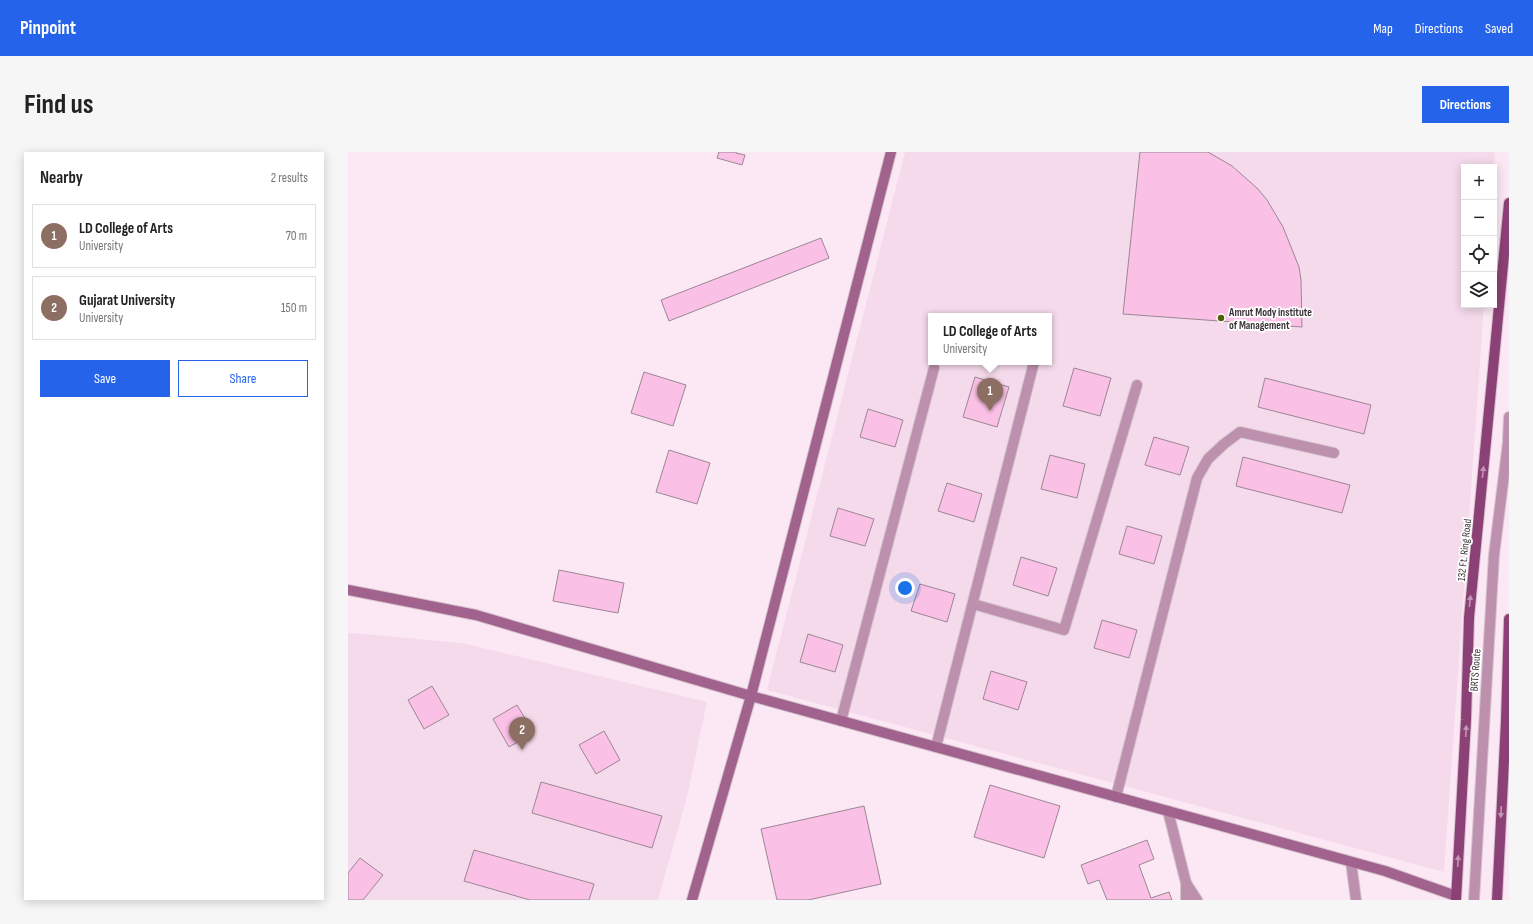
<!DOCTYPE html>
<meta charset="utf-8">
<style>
:root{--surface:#fff;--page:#f6f6f6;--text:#222;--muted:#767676;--line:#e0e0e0;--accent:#2563eb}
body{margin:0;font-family:"Sofia Sans Condensed",sans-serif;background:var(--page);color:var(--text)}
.controls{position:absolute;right:12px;top:12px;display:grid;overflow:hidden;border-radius:0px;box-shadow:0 2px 10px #0003}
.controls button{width:36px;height:36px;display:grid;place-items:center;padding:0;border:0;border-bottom:1px solid var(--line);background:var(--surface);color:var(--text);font:20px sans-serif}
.you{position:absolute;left:557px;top:436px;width:14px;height:14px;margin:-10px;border:3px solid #fff;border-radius:50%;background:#1a73e8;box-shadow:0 0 0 6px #1a73e833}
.badge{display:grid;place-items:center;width:26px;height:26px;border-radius:50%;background:var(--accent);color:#fff;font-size:13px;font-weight:700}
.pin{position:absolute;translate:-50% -33px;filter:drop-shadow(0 1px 2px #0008)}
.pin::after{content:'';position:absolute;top:21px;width:14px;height:12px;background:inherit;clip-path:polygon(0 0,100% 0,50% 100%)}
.popup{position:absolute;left:580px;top:161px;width:124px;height:52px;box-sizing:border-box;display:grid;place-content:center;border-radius:0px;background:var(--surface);filter:drop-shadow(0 1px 3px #0005);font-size:13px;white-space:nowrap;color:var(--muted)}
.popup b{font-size:15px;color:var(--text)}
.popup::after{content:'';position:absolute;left:50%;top:100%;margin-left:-8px;border:8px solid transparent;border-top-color:var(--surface)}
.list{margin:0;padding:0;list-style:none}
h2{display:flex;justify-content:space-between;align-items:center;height:52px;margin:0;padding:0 16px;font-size:17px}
h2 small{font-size:13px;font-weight:400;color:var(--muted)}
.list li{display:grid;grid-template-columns:26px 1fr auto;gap:12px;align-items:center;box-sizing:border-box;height:64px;margin:0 8px 8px;padding:0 8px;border:1px solid var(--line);border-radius:0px}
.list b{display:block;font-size:15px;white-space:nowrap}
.list p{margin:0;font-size:13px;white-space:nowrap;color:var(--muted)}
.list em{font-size:13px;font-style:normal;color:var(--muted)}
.actions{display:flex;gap:8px;padding:12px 16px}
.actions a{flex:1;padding:9px 0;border:1px solid var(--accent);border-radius:0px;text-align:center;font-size:14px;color:var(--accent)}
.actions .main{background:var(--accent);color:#fff}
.icon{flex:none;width:22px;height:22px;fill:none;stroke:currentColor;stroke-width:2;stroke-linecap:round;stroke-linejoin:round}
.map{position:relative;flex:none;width:1161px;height:748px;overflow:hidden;border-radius:0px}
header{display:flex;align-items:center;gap:24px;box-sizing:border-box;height:56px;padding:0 20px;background:var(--accent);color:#fff}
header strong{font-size:19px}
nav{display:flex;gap:22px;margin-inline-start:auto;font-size:14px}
.intro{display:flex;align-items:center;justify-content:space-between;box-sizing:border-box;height:96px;padding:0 24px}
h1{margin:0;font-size:28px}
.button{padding:10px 18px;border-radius:0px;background:var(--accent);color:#fff;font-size:14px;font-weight:700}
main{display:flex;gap:24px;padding:0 24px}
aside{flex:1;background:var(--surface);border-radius:0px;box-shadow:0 2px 10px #0003}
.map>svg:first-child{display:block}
</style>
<header>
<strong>Pinpoint</strong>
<nav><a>Map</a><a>Directions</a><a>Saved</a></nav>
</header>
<div class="intro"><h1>Find us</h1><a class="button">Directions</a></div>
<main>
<aside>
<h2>Nearby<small>2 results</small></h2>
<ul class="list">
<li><span class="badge" style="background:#8d6e63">1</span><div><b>LD College of Arts</b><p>University</p></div><em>70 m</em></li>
<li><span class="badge" style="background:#8d6e63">2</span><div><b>Gujarat University</b><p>University</p></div><em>150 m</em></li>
</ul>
<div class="actions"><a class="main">Save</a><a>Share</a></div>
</aside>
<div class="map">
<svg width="1161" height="748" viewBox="0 0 1161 748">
<rect width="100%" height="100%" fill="#fce8f4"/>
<g fill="#f5daeb" fill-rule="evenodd">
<path d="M557,0H1147L1146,15H1116V153H1136L1096,720L419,538ZM583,164H701V210H583Z"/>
<path d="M0,481H4L114,491L359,550L339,645L310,748H0Z"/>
</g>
<g fill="#fbc0e6" stroke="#9a8793">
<path d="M371,0H388V1L397,3L394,13L369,6Z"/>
<path d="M792,0H860L884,14L910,37L919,48L935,75L951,115L953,128L954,175L775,162Z"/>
<path d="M473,86L481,106L321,169L313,148Z"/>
<path d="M726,216L763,226L752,264L715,254Z"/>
<path d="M296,220L338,233L325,274L283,261Z"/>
<path d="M627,225L661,235L649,275L615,265Z"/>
<path d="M917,226L1023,253L1016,282L910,255Z"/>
<path d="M520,257L555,268L547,295L512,285Z"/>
<path d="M806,285L841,295L832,323L797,313Z"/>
<path d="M321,298L362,311L349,352L308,340Z"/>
<path d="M702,303L737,312L729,346L693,337Z"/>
<path d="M895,305L1002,333L994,361L888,334Z"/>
<path d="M599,331L634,342L626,370L590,359Z"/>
<path d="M490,356L526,367L517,394L482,384Z"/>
<path d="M779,374L814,384L806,412L771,402Z"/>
<path d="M673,405L709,416L700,444L665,433Z"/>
<path d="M211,418L276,431L270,461L205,449Z"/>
<path d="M572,432L607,442L599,470L563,459Z"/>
<path d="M754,468L789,478L781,506L746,496Z"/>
<path d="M460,482L495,493L487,520L452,510Z"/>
<path d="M643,519L679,530L670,558L635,547Z"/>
<path d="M84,534L101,563L76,577L60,548Z"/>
<path d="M169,553L186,581L161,595L145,567Z"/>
<path d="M256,579L272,608L248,622L231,593Z"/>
<path d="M193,630L314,664L304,696L184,661Z"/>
<path d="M642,633L712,654L696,706L626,685Z"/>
<path d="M516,654L533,732L460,748H429L413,677Z"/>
<path d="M799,688L806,707L791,713L803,746L821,740L824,748H759L751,728L740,732L733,713Z"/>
<path d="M126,698L246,732L241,748H182L116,729Z"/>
<path d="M12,706L35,723L15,748H0V721Z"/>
</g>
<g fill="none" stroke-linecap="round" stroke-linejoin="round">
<g stroke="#d5c4ce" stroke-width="12">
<g id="lane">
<path d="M1160,287L1161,265"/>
<path d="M1126,748L1146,403L1161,282"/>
</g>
</g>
<g stroke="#d5c4ce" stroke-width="12">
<g id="street">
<path d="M625,452L716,478L789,233"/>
<path d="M493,569L586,216"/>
<path d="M588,595L686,210"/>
<path d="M768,645L849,326L860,307L876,292L892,280L986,301"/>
<path d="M820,659L838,731V748"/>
<path d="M1003,710L1008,748"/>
<path d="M838,731L849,748"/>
</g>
</g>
<g stroke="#d5c4ce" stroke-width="12">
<g id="secondary">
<path d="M0,438L128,463L403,544L543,0"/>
<path d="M344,748L403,544L1037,719L1108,744"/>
</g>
</g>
<g stroke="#d5c4ce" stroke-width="12">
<g id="primary">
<path d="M1108,748L1118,568L1121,466L1161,51"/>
<path d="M1149,748L1158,569L1161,467"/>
</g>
</g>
<use href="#lane" stroke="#bd91ad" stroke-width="10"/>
<use href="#street" stroke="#bd91ad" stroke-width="10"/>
<use href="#secondary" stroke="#a1638d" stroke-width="10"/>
<use href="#primary" stroke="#8c4176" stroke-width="10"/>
</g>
<defs><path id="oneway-solid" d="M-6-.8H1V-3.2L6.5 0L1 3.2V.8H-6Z"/></defs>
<g fill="#c096b4">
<use href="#oneway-solid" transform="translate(1135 320) rotate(-84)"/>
<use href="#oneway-solid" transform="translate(1122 449) rotate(-84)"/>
<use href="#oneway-solid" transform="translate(1118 579) rotate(-87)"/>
<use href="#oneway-solid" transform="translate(1153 660) rotate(93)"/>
<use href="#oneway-solid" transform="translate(1110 709) rotate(-87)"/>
</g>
<circle fill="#516003" stroke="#fff" stroke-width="1.5" cx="873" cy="166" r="4"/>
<g text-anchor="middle" stroke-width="3.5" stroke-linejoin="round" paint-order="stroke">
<g font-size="11" font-weight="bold" fill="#3a3237" stroke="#fff" text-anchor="start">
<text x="881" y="164">Amrut Mody institute<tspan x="881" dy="13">of Management</tspan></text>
</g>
<g font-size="11" fill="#3a3237" stroke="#fff">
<text transform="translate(1116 398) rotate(-84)" y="4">132 Ft. Ring Road</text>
<text transform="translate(1127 518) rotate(-86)" y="4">BRTS Route</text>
</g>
</g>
</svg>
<div class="controls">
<button>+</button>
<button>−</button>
<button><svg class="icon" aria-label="locate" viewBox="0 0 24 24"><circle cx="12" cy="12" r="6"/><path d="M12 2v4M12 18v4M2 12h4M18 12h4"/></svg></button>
<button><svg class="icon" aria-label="layers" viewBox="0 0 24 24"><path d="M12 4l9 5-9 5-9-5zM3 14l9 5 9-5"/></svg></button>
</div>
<div class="you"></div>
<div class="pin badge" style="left:642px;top:259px;background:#8d6e63">1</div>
<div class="popup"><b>LD College of Arts</b>University</div>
<div class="pin badge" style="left:174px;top:598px;background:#8d6e63">2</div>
</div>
</main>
